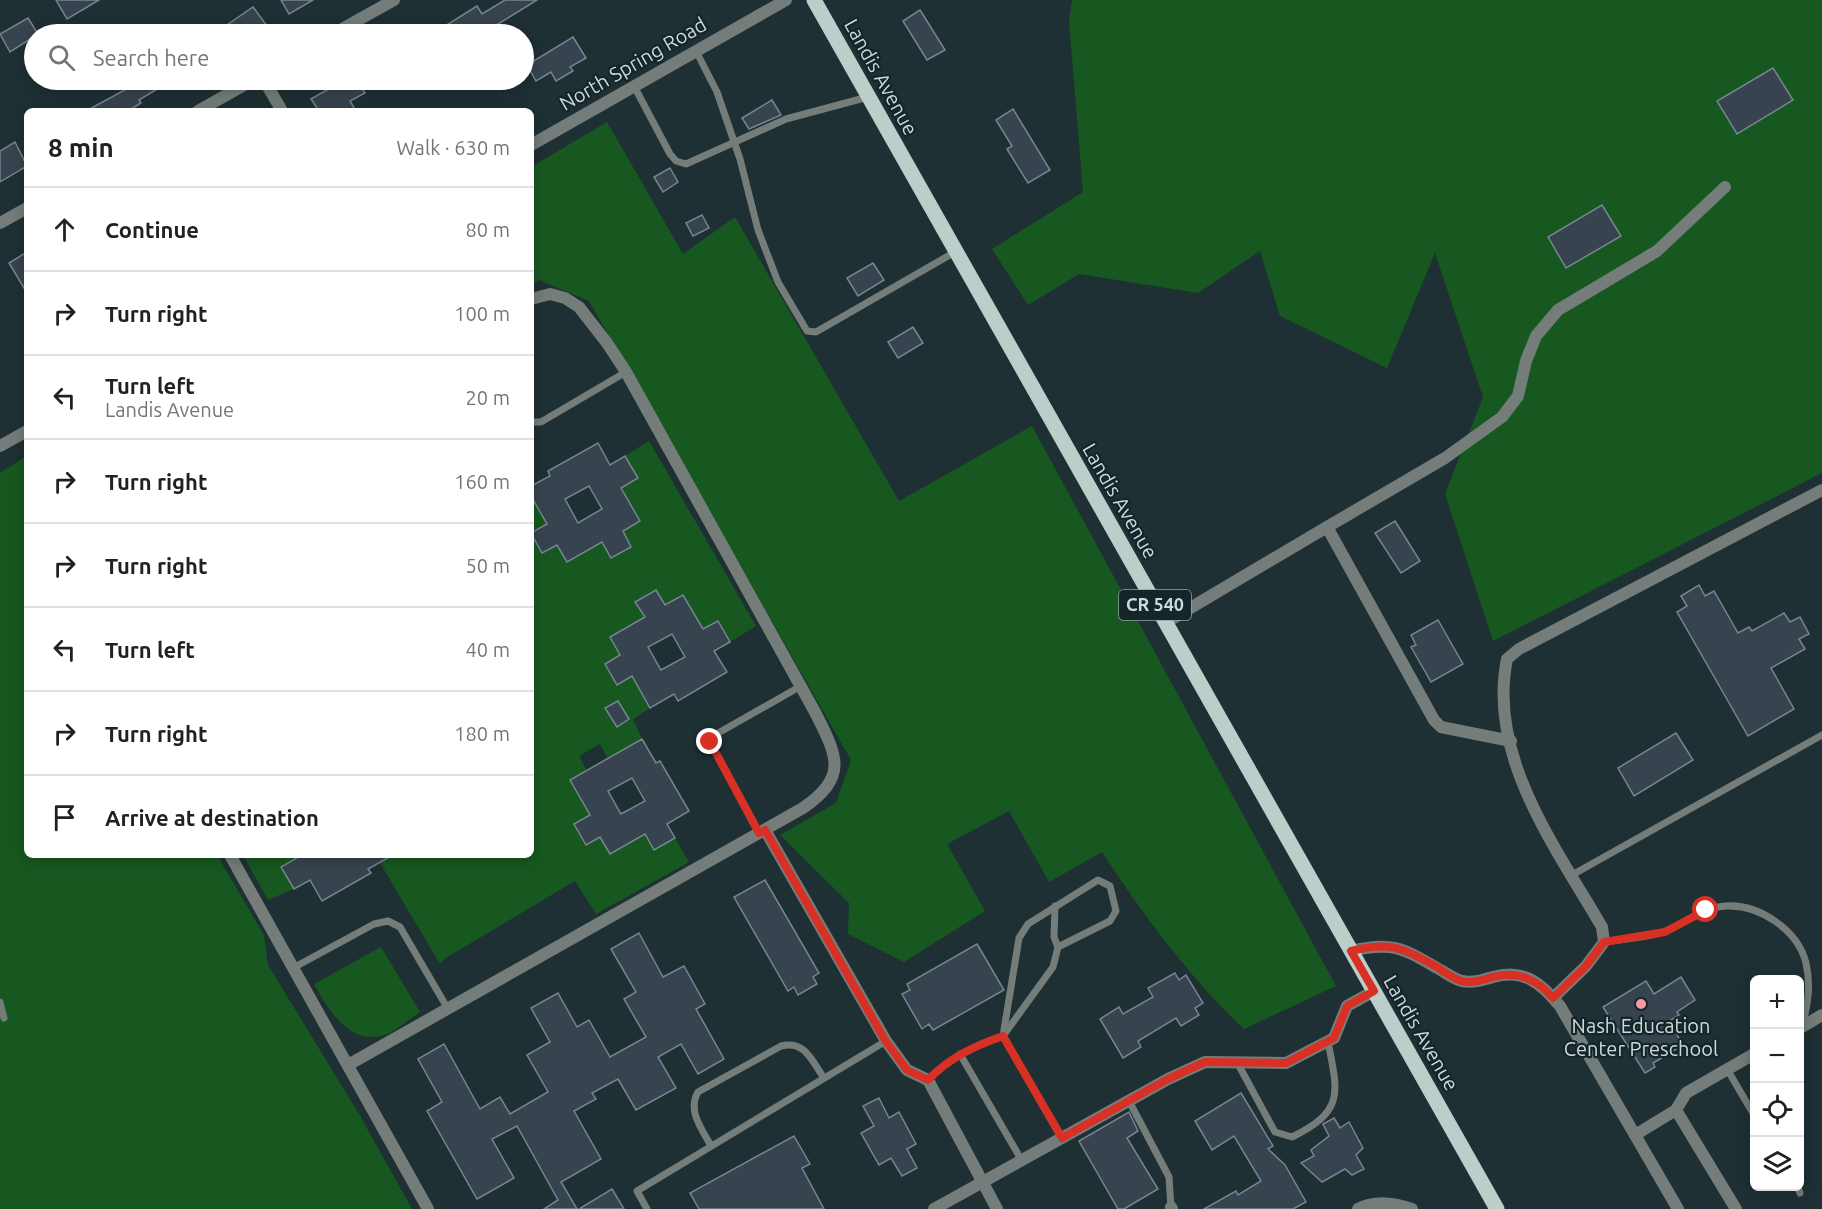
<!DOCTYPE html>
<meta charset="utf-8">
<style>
:root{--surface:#fff;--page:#f2f2f2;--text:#202124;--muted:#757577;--line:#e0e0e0}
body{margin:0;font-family:Ubuntu,sans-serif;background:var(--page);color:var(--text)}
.controls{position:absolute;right:18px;bottom:18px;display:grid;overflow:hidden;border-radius:9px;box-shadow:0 3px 15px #0003}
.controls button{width:54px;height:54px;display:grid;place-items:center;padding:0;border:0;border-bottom:2px solid var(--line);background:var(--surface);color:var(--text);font:30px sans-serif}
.stop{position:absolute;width:18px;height:18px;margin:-14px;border:4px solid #d93025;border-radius:50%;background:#fff}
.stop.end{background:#d93025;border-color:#fff;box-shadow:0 2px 6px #0008}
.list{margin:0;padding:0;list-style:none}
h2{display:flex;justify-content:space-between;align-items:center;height:78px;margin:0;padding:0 24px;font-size:26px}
h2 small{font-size:20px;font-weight:400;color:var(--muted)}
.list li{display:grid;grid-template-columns:39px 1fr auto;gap:18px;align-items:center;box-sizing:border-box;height:84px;padding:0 24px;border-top:2px solid var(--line)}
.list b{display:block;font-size:22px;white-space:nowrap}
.list p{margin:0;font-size:20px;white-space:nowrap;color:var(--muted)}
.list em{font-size:20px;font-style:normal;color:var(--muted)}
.icon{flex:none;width:33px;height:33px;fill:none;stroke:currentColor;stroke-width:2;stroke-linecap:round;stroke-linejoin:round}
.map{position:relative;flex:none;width:1822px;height:1209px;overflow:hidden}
.search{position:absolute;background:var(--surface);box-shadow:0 3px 15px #0003;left:24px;top:24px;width:510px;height:66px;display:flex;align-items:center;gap:15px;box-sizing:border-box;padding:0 21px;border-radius:33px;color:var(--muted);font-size:22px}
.panel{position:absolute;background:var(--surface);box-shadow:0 3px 15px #0003;left:24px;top:108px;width:510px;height:750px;border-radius:9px}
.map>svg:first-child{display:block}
</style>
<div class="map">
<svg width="1822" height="1209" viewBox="0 0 1822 1209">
<rect width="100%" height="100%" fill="#1e3034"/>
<g fill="#175820">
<path d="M1072,0H1822V473L1493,641L1445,494L1483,397L1435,253L1387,368L1280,316L1260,251L1198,293L1079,274L1028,305L992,249L1083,192L1069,21Z"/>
<path d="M607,122L683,254L735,217L899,501L1032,426L1336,986L1244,1029C1188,976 1144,916 1102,852L1049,882L1009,811L947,844L985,911L904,962L848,934L849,903L780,835L836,803L851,760L589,301L539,280L531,285V167Z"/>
<path d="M649,441L756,626L730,642L718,621L703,629L683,595L665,605L656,590L636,602L645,617L610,637L620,655L605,664L616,684L632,676L650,708L633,719L642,739L608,759L600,744L579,756L587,771L570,781L590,815L574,825L585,845L600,837L610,854L645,834L654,850L675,838L689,862L596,914L575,881L444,959L440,964L380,863L392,855H531V496L547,524L531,533L542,552L557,545L567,562L602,542L611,558L631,547L623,531L640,521L621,488L638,478L625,456Z"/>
<path d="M27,456V855H217L264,935L268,965L359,1114L412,1209H0V473Z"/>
<path d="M243,855H295L297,858L281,867L294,889L268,900Z"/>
<path d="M381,947L420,1012C409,1019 396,1032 384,1035C349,1046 328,1009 314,984Z"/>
</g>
<g fill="#37434e" stroke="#778591" stroke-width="1.5" fill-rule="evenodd">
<path d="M56,0H99L67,19Z"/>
<path d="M281,0H313L289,14Z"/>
<path d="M505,0H537L490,29L494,34H450L445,26L477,6L482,14Z"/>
<path d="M253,7L267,26L254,34H214Z"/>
<path d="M920,10L945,50L927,60L903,21Z"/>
<path d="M28,18L38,34L10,52L0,34Z"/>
<path d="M573,37L586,58L570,67L573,71L556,81L551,72L536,81L527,65Z"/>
<path d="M1773,68L1793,100L1737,134L1717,101Z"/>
<path d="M143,80H172L139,100L141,103L128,111H86Z"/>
<path d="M344,80H357L365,93L350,101L356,111H319L311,99Z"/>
<path d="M772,100L781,115L749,129L742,118Z"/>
<path d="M1013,109L1050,170L1028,183L1007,149L1012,146L996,120Z"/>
<path d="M15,142L27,166L0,182V151Z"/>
<path d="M670,168L678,182L663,192L654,177Z"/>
<path d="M1602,205L1621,236L1566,268L1548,237Z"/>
<path d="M702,215L709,228L693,236L686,223Z"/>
<path d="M27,252V293L9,263Z"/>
<path d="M873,263L884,280L858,296L847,278Z"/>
<path d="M913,327L923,343L898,358L888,342Z"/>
<path d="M598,443L610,465L625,456L638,478L621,488L640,521L623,531L631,547L611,558L602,542L567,562L557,545L542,553L531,533L547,524L531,496V486L550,476L548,471ZM589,486L602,509L578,523L565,499Z"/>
<path d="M1395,521L1420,561L1401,573L1375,533Z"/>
<path d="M1699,585L1705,596L1714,591L1738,633L1749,627L1752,631L1784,613L1790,622L1800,617L1809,634L1799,639L1805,649L1771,668L1794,709L1748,736L1677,612L1687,606L1681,596Z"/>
<path d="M656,590L665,605L683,595L703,629L718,621L730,642L714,651L727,672L678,701L674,694L650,708L632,676L617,685L605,664L620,655L610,637L645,617L635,602ZM672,634L685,657L661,670L648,647Z"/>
<path d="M1438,620L1463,664L1431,682L1411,647L1416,645L1411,635Z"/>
<path d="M618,701L629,719L617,727L605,708Z"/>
<path d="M1676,733L1693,760L1634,796L1618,768Z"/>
<path d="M642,739L656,763L660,761L689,811L667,824L675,838L654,850L645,834L610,854L600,837L586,845L574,824L590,815L570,780ZM632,778L645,801L621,814L608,791Z"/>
<path d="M302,855H393L368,869L371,873L322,901L310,880L294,889L281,867Z"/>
<path d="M765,880L819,973L813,977L817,984L798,995L794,987L788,991L734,897Z"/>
<path d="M639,933L663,977L684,966L705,1004L696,1009L724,1059L698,1074L681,1044L658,1057L676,1088L636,1110L618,1079L592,1093L596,1099L574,1111L601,1159L561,1182L577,1209H544L558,1200L517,1126L492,1139L514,1178L477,1199L427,1111L442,1102L418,1059L444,1044L480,1109L500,1097L510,1114L548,1092L527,1055L550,1042L531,1008L558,993L577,1027L589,1020L610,1057L646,1037L624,999L636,992L611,949Z"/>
<path d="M977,944L1004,990L933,1030L929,1024L922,1029L902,994L910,990L907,984Z"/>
<path d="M1175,973L1179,980L1186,975L1203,1003L1195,1008L1199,1015L1181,1026L1176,1018L1138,1041L1141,1047L1123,1058L1100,1019L1119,1007L1123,1014L1153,997L1148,988Z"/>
<path d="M1681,977L1695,1000L1677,1012L1679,1015L1669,1021L1683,1045L1653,1063L1655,1067L1645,1073L1603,1007L1646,981L1654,994Z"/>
<path d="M1241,1093L1273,1146L1268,1149L1285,1165L1306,1202L1293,1209H1204L1236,1191L1238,1195L1261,1181L1234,1136L1212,1150L1195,1121Z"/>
<path d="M879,1098L889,1118L899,1112L916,1144L907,1149L917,1168L902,1176L891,1158L879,1165L861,1133L874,1126L863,1106Z"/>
<path d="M1129,1112L1138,1131L1127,1138L1158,1189L1124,1209H1118L1079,1141Z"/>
<path d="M1334,1118L1340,1128L1349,1122L1363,1148L1356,1155L1364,1169L1352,1175L1345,1169L1322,1182L1301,1163L1314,1156L1311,1150L1329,1136L1323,1124Z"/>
<path d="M794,1136L810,1164L802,1168L824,1209H699L690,1193Z"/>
<path d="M612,1189L624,1209H579Z"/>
</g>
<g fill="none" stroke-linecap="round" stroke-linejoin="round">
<g stroke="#747d7a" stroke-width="7">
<path d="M696,51L717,92L740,159L758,230L778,282L807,331L816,332L955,252"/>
<path d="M634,86L670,154L676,161L686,164L786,119L868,97"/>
<path d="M531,422H541L626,372"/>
<path d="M759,833L710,742L713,736L801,686"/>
<path d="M1572,875L1822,735"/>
<path d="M1055,906L1054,937L1058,947L1053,967L1003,1036L1062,1139"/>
<path d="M1604,942C1624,939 1645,938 1663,932C1685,925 1701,907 1726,906C1759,904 1798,930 1806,963C1811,986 1808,1005 1802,1026"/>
<path d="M293,968L374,924L388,921L400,927L448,1009"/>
<path d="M0,1002L4,1018"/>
<path d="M960,1054L1022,1161"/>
<path d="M1238,1064L1275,1132L1292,1137C1345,1111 1338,1093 1328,1042"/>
<path d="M1727,1069L1754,1115"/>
<path d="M928,1080C949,1058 974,1046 1003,1036L1019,938L1028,924L1098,880L1110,886L1116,911L1110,921L1058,947"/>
<path d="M1129,1101L1169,1177L1171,1208"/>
<path d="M711,1146C702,1129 687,1111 698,1092L781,1046C805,1040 812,1061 824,1078"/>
<path d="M1797,1186L1800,1193"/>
<path d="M647,1209L637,1191L886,1041"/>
</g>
<g stroke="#747d7a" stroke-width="12">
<path d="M333,34L394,0"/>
<path d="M264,80L282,111"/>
<path d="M198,111L253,80"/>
<path d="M531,145L786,0"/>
<path d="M0,223L27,208"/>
<path d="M0,446L27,431"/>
<path d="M1327,527L1445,458L1502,417L1518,396L1526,361L1536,336L1558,310L1657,251L1725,187"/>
<path d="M1165,623L1327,527L1434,720L1441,727L1511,741"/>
<path d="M765,830L886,1041L907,1070L928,1080L997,1209"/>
<path d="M230,855L428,1209"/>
<path d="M1351,951C1391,941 1403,948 1437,968C1445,972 1453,979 1462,981C1473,983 1483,980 1493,977C1524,968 1542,984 1560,1006L1678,1209"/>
<path d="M1553,998L1586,966L1604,942L1602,927C1556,848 1487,756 1507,659L1519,649L1822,490"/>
<path d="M1800,1028L1822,1015"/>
<path d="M348,1065L803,808C849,776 837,756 815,712L626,372L607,343L579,307L565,298L550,294L531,299"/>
<path d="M1676,1110L1686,1093L1754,1054"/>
<path d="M1635,1135L1676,1110L1736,1209"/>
<path d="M1171,1207L1172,1209"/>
<path d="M934,1209L1168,1079L1205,1062L1286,1063L1334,1038L1347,1006L1374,991"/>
<path d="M1358,1209C1374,1200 1395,1203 1412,1209"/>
</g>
<path stroke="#bbcec9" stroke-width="15" d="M814,0L1497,1209"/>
</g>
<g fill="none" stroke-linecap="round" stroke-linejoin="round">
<path stroke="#d93025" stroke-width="8" d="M710,742L759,833L765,830L885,1040L907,1070L928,1080C949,1058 974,1046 1003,1036L1062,1138L1168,1079L1205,1062L1286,1063L1334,1038L1347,1006L1374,991L1351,951C1391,941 1402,948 1437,967C1444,972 1453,978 1461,981C1472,984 1482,980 1493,977C1517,970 1538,980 1553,998L1586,966L1604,942L1665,932L1706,910"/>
</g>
<circle fill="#f49aa0" stroke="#14262a" stroke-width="2" cx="1641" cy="1004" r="6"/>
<g text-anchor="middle" stroke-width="4.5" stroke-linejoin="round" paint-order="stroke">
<rect fill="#14262a" stroke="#96a3a6" stroke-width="1.5" x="1119" y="590" width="72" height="30" rx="4.5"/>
<g font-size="18" font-weight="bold" fill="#ced9db">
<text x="1155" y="611">CR 540</text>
</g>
<g font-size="20" fill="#ced9db" stroke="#14262a">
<text transform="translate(633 64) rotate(-30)" y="7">North Spring Road</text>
<text transform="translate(881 77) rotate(61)" y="7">Landis Avenue</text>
<text transform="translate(1120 501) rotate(60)" y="7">Landis Avenue</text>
<text transform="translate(1421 1033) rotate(60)" y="7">Landis Avenue</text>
</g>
<g font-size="20" fill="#ced9db" stroke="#14262a">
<text x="1641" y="1033">Nash Education<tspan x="1641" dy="23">Center Preschool</tspan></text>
</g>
</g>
</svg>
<div class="controls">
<button>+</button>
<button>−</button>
<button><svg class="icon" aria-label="locate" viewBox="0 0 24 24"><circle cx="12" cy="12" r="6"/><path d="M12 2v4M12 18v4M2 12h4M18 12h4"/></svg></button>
<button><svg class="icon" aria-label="layers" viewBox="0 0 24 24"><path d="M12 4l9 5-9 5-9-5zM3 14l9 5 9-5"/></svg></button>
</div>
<div class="stop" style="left:1706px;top:910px"></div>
<div class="stop end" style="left:710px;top:742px"></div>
<div class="search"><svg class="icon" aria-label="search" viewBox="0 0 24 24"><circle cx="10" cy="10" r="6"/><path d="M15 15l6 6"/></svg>Search here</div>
<section class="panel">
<h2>8 min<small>Walk · 630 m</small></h2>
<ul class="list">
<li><svg class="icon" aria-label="ahead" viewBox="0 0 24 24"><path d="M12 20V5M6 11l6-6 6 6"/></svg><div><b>Continue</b></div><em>80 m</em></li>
<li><svg class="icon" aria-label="right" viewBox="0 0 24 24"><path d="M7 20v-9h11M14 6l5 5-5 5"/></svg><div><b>Turn right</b></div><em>100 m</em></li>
<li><svg class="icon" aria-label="left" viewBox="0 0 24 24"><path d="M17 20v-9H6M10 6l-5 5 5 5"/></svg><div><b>Turn left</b><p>Landis Avenue</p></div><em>20 m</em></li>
<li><svg class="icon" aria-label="right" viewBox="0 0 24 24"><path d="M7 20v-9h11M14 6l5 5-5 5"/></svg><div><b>Turn right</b></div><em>160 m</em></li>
<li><svg class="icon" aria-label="right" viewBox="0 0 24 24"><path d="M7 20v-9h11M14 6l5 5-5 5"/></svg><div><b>Turn right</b></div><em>50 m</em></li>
<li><svg class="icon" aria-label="left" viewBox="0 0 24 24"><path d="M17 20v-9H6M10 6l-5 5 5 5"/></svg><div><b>Turn left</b></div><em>40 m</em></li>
<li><svg class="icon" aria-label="right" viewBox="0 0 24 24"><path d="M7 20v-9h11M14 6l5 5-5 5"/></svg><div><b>Turn right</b></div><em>180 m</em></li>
<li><svg class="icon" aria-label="arrive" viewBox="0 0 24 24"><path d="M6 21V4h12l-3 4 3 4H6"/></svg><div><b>Arrive at destination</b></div></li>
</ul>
</section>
</div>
